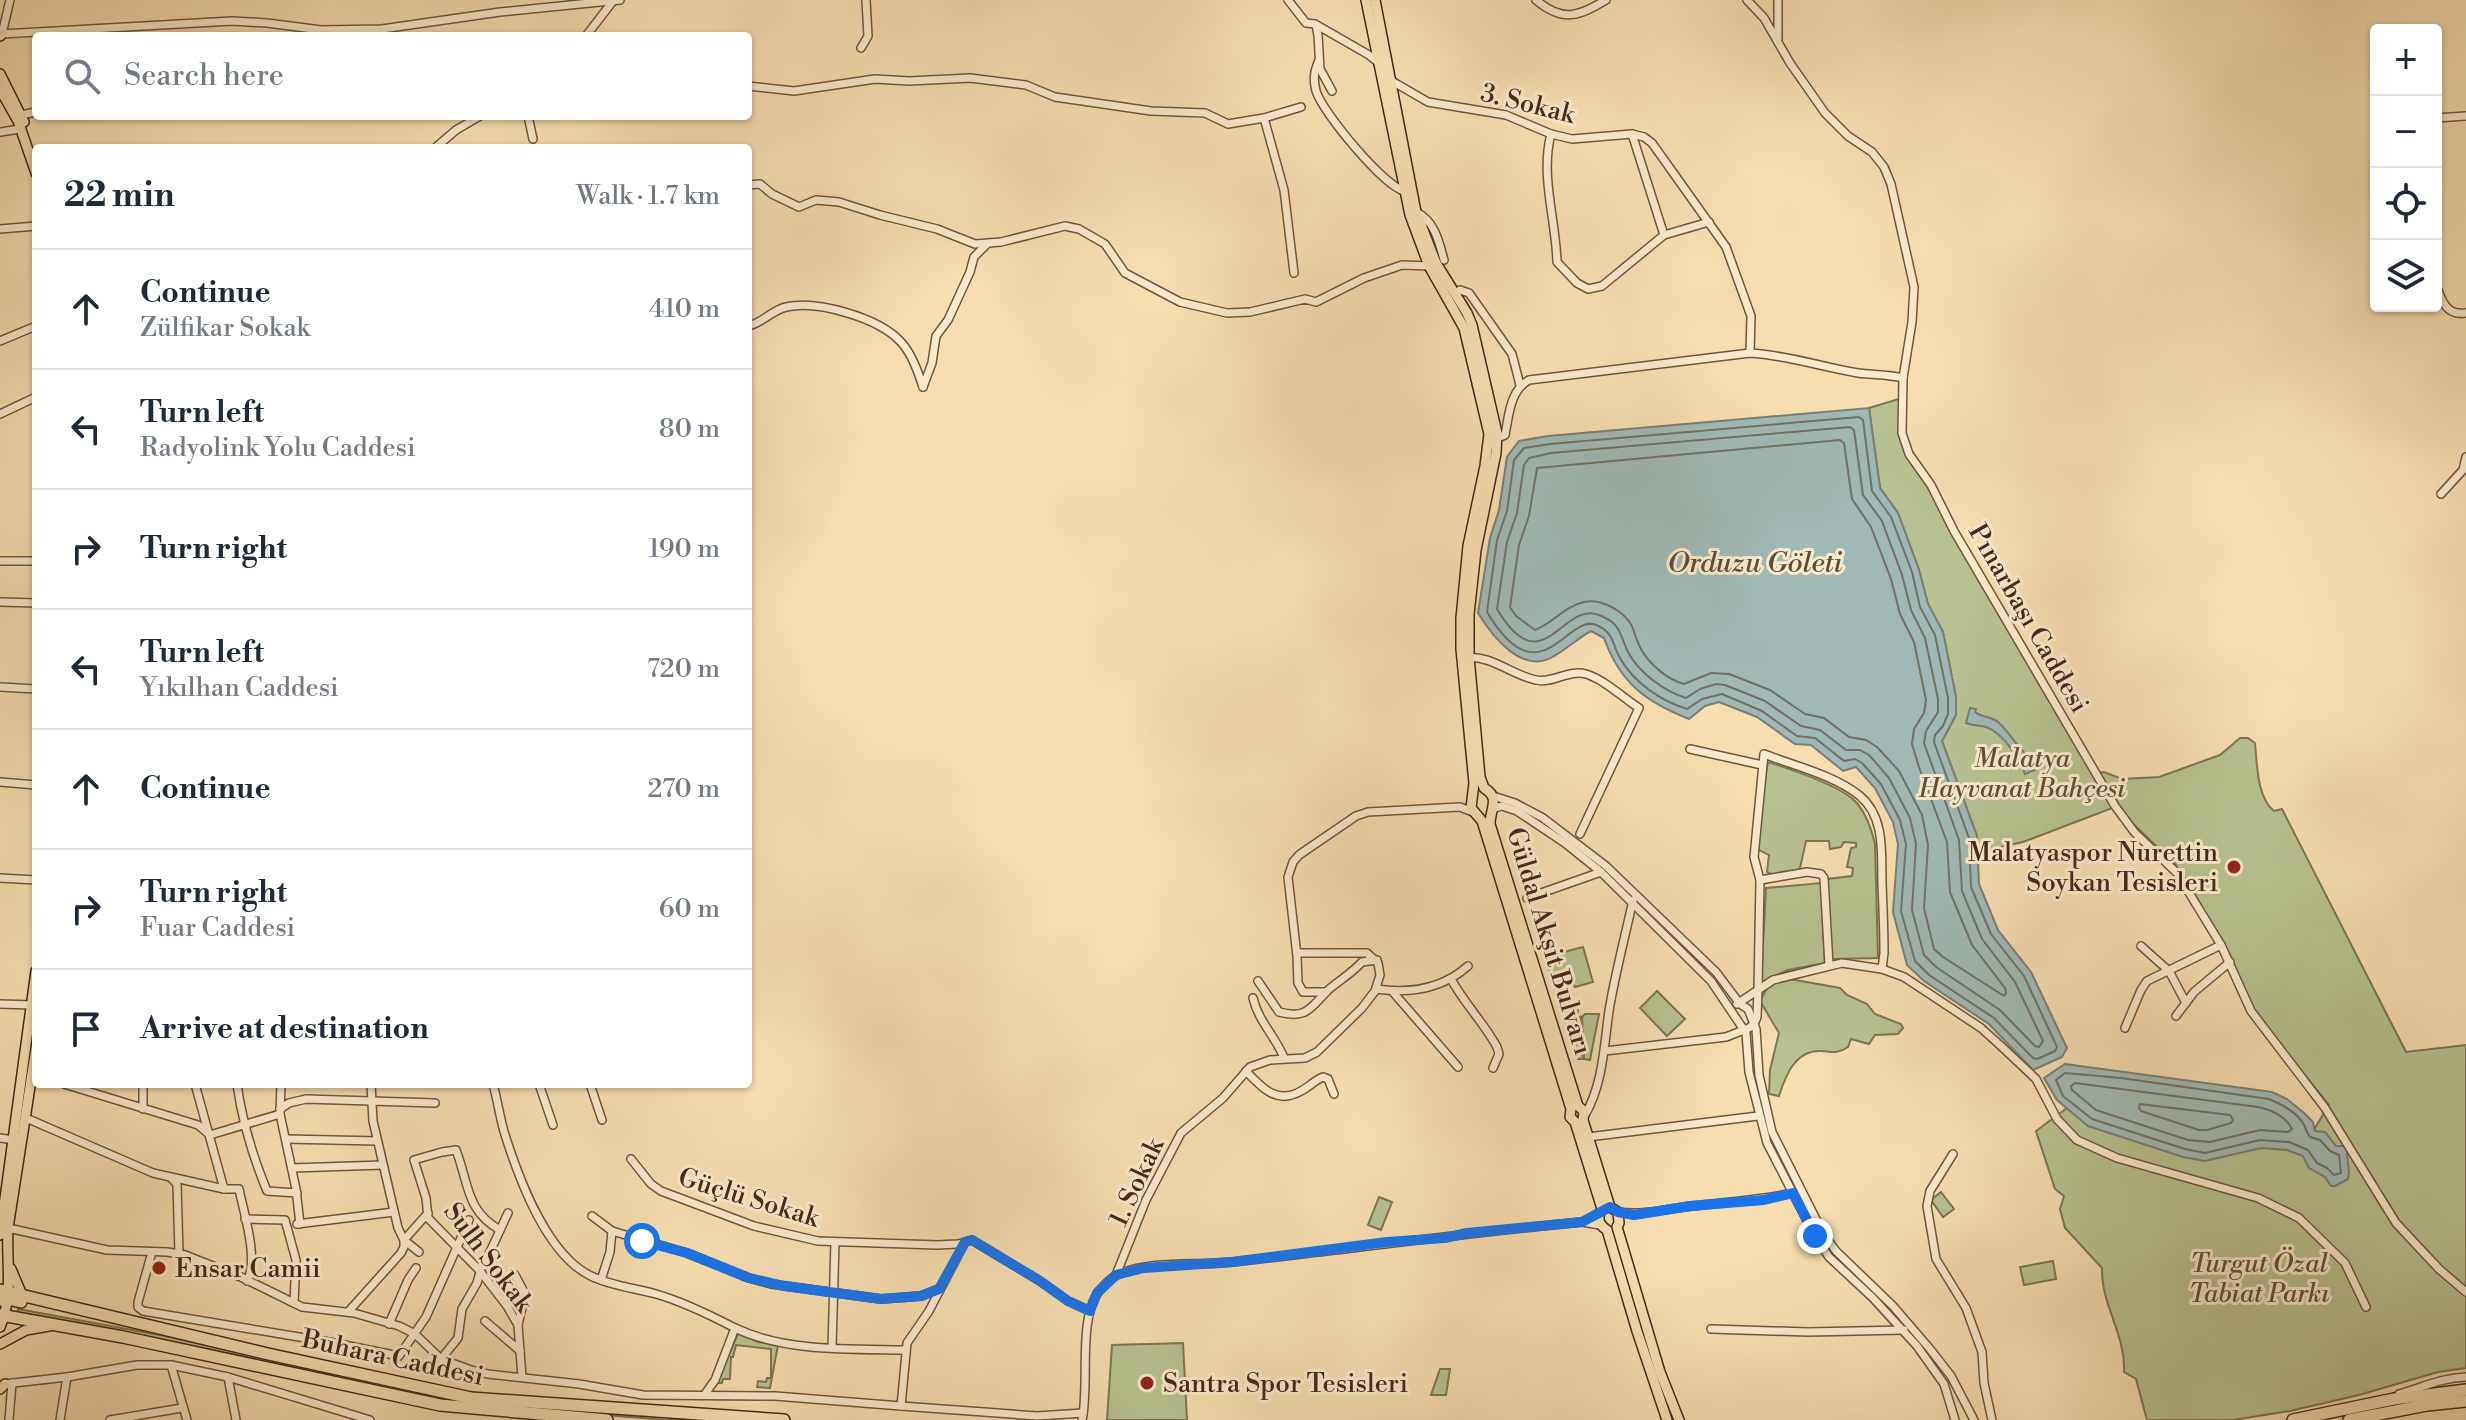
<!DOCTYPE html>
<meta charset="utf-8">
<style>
:root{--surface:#fff;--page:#f6f6f7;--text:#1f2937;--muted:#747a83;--line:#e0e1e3}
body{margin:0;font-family:"Libre Bodoni",serif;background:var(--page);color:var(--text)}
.controls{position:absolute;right:24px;top:24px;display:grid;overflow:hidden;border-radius:8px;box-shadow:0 2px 6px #0004}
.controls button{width:72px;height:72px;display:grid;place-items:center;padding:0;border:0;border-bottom:2px solid var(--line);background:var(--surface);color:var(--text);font:40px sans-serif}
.stop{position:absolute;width:24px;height:24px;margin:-18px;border:6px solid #1a73e8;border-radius:50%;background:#fff}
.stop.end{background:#1a73e8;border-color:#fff;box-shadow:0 2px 8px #0008}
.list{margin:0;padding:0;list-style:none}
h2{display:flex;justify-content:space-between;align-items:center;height:104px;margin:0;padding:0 32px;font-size:34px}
h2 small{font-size:26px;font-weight:400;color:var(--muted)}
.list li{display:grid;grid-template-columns:52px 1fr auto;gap:24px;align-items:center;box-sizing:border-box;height:120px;padding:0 32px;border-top:2px solid var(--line)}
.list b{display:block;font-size:30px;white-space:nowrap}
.list p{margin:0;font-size:26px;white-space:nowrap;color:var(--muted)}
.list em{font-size:26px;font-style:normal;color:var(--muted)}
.icon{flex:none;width:44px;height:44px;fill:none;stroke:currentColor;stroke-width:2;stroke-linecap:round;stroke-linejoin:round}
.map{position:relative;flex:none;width:2466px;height:1420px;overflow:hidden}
.search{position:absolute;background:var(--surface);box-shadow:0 2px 6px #0004;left:32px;top:32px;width:720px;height:88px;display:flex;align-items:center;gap:20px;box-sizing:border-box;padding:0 28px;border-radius:8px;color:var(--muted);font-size:30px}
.panel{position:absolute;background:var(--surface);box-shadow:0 2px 6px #0004;left:32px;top:144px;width:720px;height:944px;border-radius:8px}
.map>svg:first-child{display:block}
</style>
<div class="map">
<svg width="2466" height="1420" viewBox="0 0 2466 1420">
<rect width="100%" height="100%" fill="#f6deb0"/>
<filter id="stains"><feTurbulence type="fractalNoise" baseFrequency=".0025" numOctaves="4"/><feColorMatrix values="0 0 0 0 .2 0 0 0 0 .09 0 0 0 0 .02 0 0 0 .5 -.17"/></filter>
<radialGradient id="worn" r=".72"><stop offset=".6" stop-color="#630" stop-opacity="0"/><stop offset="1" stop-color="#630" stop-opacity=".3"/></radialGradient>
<g fill="#b7c290" stroke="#7d7655" stroke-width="2">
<path d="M1902,398L1906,449L1922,472L2115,807L2023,842L1977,852V836L1942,741L1956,715V697L1943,632L1928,604L1919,570L1898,513L1880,488L1869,408Z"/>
<path d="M2240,738H2248L2255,743C2257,764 2257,798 2274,811L2282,809L2406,1052L2466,1045V1368L2438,1372L2359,1395L2290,1411L2233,1420H2147L2136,1379L2124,1372C2126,1335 2101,1305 2102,1268L2065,1228L2060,1209L2064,1196L2055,1189L2036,1131L2071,1105L2304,1146L2329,1105L2246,1002L2248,1000L2228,951L2175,864L2126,817L2099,773L2104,772L2122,779L2159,777L2220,755Z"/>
<path d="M1768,762C1790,769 1842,786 1857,803C1866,814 1872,831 1875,844L1878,958L1833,959L1828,949L1827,879L1852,876L1853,868L1847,867L1851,848L1856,847V843L1844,842L1841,847L1830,849L1829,841H1806L1800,868L1794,873L1777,877L1767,872L1769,855L1757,849L1761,799Z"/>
<path d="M1821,883L1825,963L1788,970L1761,982L1766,888Z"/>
<path d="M1583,947L1593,982L1575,987L1573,984L1555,989L1545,957Z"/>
<path d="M1784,978L1840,988L1847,995L1867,1004L1875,1014L1901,1024L1903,1028L1898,1034L1875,1035L1869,1044L1851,1039L1848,1047C1838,1054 1833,1052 1822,1051C1796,1049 1786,1074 1779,1096L1769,1094L1770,1070L1779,1033L1760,1001L1768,986Z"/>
<path d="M1657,991L1685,1019L1667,1036L1640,1008Z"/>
<path d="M1566,1001L1578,1011L1576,1021L1580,1017L1583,1059H1578L1569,1015L1575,1014H1569Z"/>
<path d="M1585,1014H1599L1590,1060L1584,1059L1582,1017Z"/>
<path d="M1941,1192L1954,1209L1943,1217L1931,1200Z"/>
<path d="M1379,1197L1392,1202L1381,1230L1368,1225Z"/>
<path d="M2053,1261L2056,1279L2024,1285L2020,1267Z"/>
<path d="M18,1309L165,1336L448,1398L719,1420H666L447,1402L164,1340L17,1314Z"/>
<path d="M738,1333L758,1342L778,1345L770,1388L757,1387L758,1381L766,1382L767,1378H771V1349L736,1345L733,1357H731L730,1379H723L722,1383H717Z"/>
<path d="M1183,1343L1187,1420H1107L1112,1345Z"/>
<path d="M1440,1369H1450L1446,1395H1431Z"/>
</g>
<g fill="#a1b9b6" stroke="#7b7f78" stroke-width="2">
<path d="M1869,408L1880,488L1898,513L1919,570L1928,604L1943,632L1956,697V715L1942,741L1977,836L1979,884L1998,930L2031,972L2067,1048L2062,1057L2033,1070L1989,1024L1924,981L1907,965L1893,912L1898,844L1893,822L1875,788L1856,767L1843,771L1811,745L1795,744L1757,717L1719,702L1705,706L1689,719C1646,702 1620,683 1604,638L1591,631C1578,638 1567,649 1554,656C1523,676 1492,636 1478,613L1490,538L1499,510L1507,457L1519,441L1548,436Z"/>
<path d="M1970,708L1976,709L1975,712C1982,718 1991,716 1998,722C2013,735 2021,757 2041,763L2042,767L2025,774C2020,759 2003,733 1986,727C1980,725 1973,726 1966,723Z"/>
<path d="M2065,1064L2272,1092L2287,1099L2304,1113L2313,1122L2315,1131L2325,1132L2336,1146H2346L2349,1172L2348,1179L2335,1186H2331L2325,1177L2309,1168L2303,1156L2287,1150L2261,1148L2205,1161L2183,1157L2088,1126L2057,1100L2044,1078Z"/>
</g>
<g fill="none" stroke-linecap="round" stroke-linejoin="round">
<g stroke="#727168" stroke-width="2">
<path d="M1859,417L1863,420L1872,491L1891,517L1912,572L1920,607L1935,635L1948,698V714L1943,726L1935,735L1934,742L1969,838L1971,887L1991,934L2024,976L2057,1047L2055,1051L2037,1059L2033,1058L1994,1018L1929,975L1915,961L1901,911L1906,844L1900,820L1881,784L1862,763L1855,759L1844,761L1815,738L1797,736L1762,711L1722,694L1702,699L1687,709C1661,701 1634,683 1620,658C1612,644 1614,632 1596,625C1567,613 1540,701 1487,612L1497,540L1507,511L1514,460L1524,448L1550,444Z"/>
<path d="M1850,427L1854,430L1863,495L1882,521L1902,575L1911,610L1925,638L1938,699V712L1926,731L1924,743L1959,840L1962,891L1982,939L2015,982L2043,1041L2039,1047L2035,1046L2000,1010L1936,967L1924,955L1912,910L1916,844L1910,818L1889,778L1869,755L1860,750H1846L1820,730L1801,726L1765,701L1725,685L1716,684L1700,689L1686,698C1664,691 1639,673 1628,652C1619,634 1622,624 1599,615C1562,600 1543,686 1497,609L1507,542L1517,513L1524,465L1529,458L1551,453Z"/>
<path d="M1840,440L1844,443L1852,499L1871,527L1891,579L1900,614L1914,642L1926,700L1924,713L1914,729L1912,744L1919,767L1947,842L1950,892L1972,945L2005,988L2006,993L2004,996L1943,957L1934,949L1924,908L1928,845L1922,815L1899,771L1877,747L1866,740L1849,737L1824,718L1805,714L1770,690L1729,674L1711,673L1684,684C1668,680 1649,664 1641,649C1637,642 1635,634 1632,626C1624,611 1601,598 1584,602C1565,606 1552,624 1535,630L1516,616L1510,607L1519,545L1529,516L1537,468Z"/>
<path d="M2065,1073L2121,1078L2269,1099C2281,1104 2298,1113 2304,1125C2306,1129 2307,1133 2310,1137L2320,1140L2330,1151L2339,1155L2341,1173L2334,1175L2327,1168L2317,1163L2308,1150L2289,1142L2260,1140L2205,1153L2185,1149L2092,1119L2063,1096L2056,1080Z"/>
<path d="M2075,1083L2258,1107C2272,1110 2286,1117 2292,1129L2288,1132L2260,1130L2210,1142L2188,1140L2096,1110L2072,1090L2071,1086Z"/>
<path d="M2140,1104L2230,1115L2233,1120L2231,1123L2207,1130H2199L2141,1111L2139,1108Z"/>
</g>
<g stroke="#705640" stroke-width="10">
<g id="minor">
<path d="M10,0L2,34L232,21L267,23L321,30L382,29L500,12L620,0"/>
<path d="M1288,0L1306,23L1315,24L1369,55L1379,63"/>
<path d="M1536,0C1563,23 1579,16 1606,0"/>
<path d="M1747,0L1764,18L1790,63L1825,113L1848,136L1872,152L1884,167L1891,184L1914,287L1912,322L1903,378L1902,433L1909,454L1931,485L1954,531L2115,806L2135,833L2177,873L2221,945L2251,1011L2325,1108L2396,1223L2439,1269L2466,1292"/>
<path d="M1316,25L1318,35L1320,69L1332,91"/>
<path d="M586,36L613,1"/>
<path d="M1778,38V0"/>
<path d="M861,48L868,36L866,0"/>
<path d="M1319,60C1314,72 1313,79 1316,91C1323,113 1383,185 1404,191"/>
<path d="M1390,80L1428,102L1506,115L1551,134L1572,139L1632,134L1644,137L1652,143L1726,247L1751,316L1750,353"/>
<path d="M748,86L794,91L875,79L909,81L970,78L1026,85L1055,97L1151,111L1205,113L1228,124L1264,118L1301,107"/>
<path d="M21,115L36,112"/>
<path d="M528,116L533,139"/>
<path d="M1264,118L1284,190L1294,273"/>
<path d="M2436,118L2466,116"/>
<path d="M0,132L20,129"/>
<path d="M1551,134C1540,176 1556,220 1557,262L1577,283L1588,289L1602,286L1664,235L1709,222"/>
<path d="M1632,134L1664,235"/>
<path d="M435,148L456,130L480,116"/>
<path d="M748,185L760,184L772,194L799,207L816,200L839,202L880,215L937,229L975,244L1001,242L1065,226L1079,229L1105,244L1125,273L1180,302L1227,313L1250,312L1305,299L1316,302L1364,278L1402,265L1431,266"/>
<path d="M1416,212C1435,221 1439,242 1444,260"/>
<path d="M0,229L36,226"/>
<path d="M2436,285C2442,301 2446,316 2466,313"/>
<path d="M1460,290L1469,293L1512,354L1520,385"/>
<path d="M748,326C763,323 772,310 786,307C818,300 879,318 901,342C912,354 918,372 923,387"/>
<path d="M0,341L36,326"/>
<path d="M923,387L932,363L936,336L948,320L970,272L974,257L986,245"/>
<path d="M0,414L36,397"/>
<path d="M1495,439L1505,435C1509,415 1510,390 1529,380L1750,353C1787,355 1822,367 1858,373C1873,375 1888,374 1903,378"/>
<path d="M2441,494L2463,470L2466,457"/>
<path d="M0,561H36"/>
<path d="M0,602L36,603"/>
<path d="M1464,658C1491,654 1511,675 1536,680C1552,684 1569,669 1586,674C1605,680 1622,697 1639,708L1580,834"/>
<path d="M0,687L36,689"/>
<path d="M1690,749L1762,765"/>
<path d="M0,782L36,785"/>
<path d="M1493,796L1515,803L1543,818L1606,866L1716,972L1740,1004L1748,1009L1756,1029L1759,1075L1772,1132L1824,1235L1836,1251L1893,1306L1930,1349L1951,1376L1974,1420"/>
<path d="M1494,808L1502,806L1517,811L1565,843L1601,872L1711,981L1746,1033L1749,1072L1767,1143L1815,1236L1829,1257L1873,1298L1917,1346L1944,1384L1955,1420"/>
<path d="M0,878L36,880"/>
<path d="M1760,880L1807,872L1821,874L1824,878L1829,965"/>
<path d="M1527,898L1601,872"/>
<path d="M2141,946L2169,971L2186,1003"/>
<path d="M1451,979C1464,1003 1484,1023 1497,1047L1499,1054L1493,1068"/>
<path d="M1258,981L1279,1012C1306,1019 1310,1009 1327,991C1338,981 1351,974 1362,962L1377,960"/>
<path d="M1376,989C1410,994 1442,989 1468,966"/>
<path d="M1392,991L1458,1067"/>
<path d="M1326,992H1303L1298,983L1297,956L1288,877L1293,862L1299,855L1356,816L1368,812L1460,807L1473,812"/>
<path d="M1253,998C1258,1021 1276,1037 1284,1058"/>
<path d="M0,1004L32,1005"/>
<path d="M1737,1004L1773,980L1842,963L1882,969L1904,977L1981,1028L2001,1046L2036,1079L2057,1119L2077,1140L2117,1158L2258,1198L2299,1218L2345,1263L2366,1307"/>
<path d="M2176,1016L2194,992L2230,962"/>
<path d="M2125,1028L2141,990L2147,981L2221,945"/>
<path d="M1605,1051L1726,1037L1749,1028L1754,1024L1757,1017L1758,990L1760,880L1754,857L1764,754C1795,766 1834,775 1860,796C1886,818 1881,855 1882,884C1883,907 1884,930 1884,953L1882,969"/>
<path d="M1246,1071C1262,1088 1277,1105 1301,1091C1309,1087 1315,1080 1323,1077L1328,1079L1334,1094"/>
<path d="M64,1084L198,1125L210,1135L280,1114"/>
<path d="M143,1084V1109"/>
<path d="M195,1084L224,1189H239C244,1214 259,1260 247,1281"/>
<path d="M237,1084C242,1121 253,1157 267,1191L297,1193"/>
<path d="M281,1084L280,1114L296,1189L300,1224"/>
<path d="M371,1084L373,1121L398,1228L404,1240L419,1252"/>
<path d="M493,1084C498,1102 500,1120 506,1138C520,1181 547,1255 591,1276C611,1286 635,1288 656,1294C684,1302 710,1315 735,1328L715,1380L705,1394"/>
<path d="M539,1084L553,1125"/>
<path d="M590,1084L602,1120"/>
<path d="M280,1109L289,1103L306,1099L435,1103"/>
<path d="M1585,1115C1603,1084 1604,1046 1609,1011C1615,974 1625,937 1633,900"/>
<path d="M26,1118L153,1173L224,1189"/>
<path d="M1588,1137L1758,1116"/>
<path d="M0,1138L14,1140"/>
<path d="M287,1139L377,1141"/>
<path d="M1953,1154L1930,1191L1927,1206L1936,1259L1966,1308L1982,1352L1984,1383L1992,1420"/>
<path d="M631,1159L651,1184L661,1191L754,1226L818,1241L937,1245L958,1244L972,1240L1040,1281L1068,1301L1090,1311"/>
<path d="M292,1168L383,1165"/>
<path d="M172,1179L177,1184L179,1254"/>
<path d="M1618,1212C1644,1216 1668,1208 1693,1206C1727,1202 1760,1200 1793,1193"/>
<path d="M592,1216L612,1231"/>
<path d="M245,1219L285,1220L296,1260L294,1303"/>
<path d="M297,1224L394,1212"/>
<path d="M4,1225L8,1228L107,1250L167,1252L185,1255L241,1277L302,1307L354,1313L399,1326L415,1334L441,1359L471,1370L488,1374L579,1384L643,1395L775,1396L901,1406L907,1343L929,1311L965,1242"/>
<path d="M500,1230C466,1211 469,1184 456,1150L442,1152L414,1160L426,1198L428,1218L480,1271L507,1306L518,1325L522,1377"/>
<path d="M152,1252L138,1302V1307L143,1311L329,1342L399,1356L426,1317L469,1220"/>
<path d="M515,1275L525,1294L518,1325"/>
<path d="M1116,1275L1146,1200L1181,1133L1223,1098L1250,1067L1270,1060L1305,1058L1317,1052L1362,1008L1375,991L1380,975L1378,963L1367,953H1297"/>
<path d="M601,1280L610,1252L612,1231L687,1253L749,1278L771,1284L881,1299L921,1296L939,1289"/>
<path d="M348,1312L401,1253L404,1247V1240L428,1213"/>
<path d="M485,1321L520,1351"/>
<path d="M389,1324L408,1280L416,1268"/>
<path d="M735,1328C785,1352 851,1349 905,1350"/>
<path d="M1711,1329L1808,1332L1904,1330"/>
<path d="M832,1348L835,1242"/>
<path d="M441,1359L458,1338L462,1309L477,1283L482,1265L489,1254L508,1213"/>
<path d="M171,1365L187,1420"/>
<path d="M228,1377L236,1420"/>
<path d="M5,1384L67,1377L137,1365H171L228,1377L370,1420"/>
<path d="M2399,1394C2424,1387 2440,1378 2466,1377"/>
<path d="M901,1406L1037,1416L1083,1413"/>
<path d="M9,1420L12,1383"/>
<path d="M60,1420L67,1377"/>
<path d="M110,1420L182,1408"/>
<path d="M1082,1420C1090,1385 1077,1317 1100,1290C1105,1284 1112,1277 1119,1274C1153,1260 1196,1266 1233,1262C1349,1249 1465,1233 1582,1222L1600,1225"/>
</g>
</g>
<g stroke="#43291a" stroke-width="12">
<g id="major">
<path d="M1366,0L1410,215L1429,266L1464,328L1489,434L1485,466L1468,546L1461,618V649L1474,783L1471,808L1482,821L1571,1109L1570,1117L1575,1122L1602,1209C1596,1218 1599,1225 1607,1230L1637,1331L1667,1420"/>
<path d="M1375,0L1416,212L1436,263L1467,313L1472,325L1497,433L1496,453L1476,550L1469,614V657L1480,777L1484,788C1501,798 1490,809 1490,824L1578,1106L1584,1111L1583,1120L1610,1207L1618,1212L1619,1223L1617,1227L1660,1372L1679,1420"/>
<path d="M0,36L2,34"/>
<path d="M0,74L24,122"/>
<path d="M0,89L18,121L36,173"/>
<path d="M0,1235L36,971"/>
<path d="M11,1269L22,1295"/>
<path d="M0,1327C14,1295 6,1262 8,1228L36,1048"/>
<path d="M0,1344L26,1330L49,1326"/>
<path d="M0,1389L5,1384"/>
</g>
</g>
<g stroke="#43291a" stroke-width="14">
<g id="highway">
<path d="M0,1290L268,1354L471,1398L784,1420"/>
<path d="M0,1300L8,1299L21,1302"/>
<path d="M0,1315L123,1337L440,1405L607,1420"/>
<path d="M2293,1420L2394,1399L2466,1390"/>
<path d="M2349,1420L2427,1405L2466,1401"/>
</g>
</g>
<use href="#minor" stroke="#f9eacc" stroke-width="7"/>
<use href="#major" stroke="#f6deb0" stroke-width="9"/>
<use href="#highway" stroke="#f6deb0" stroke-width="11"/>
</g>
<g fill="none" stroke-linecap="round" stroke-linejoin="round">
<path stroke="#1a73e8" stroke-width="10" d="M642,1241L687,1253L749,1278L784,1286L881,1299L921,1296L939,1289L965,1242L972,1240L1040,1281L1068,1301L1090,1311L1097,1293L1116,1275L1144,1268L1232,1262L1387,1242L1445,1238L1467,1233L1582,1222L1610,1207L1618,1212L1634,1215L1690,1206L1764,1200L1793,1193L1815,1236"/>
</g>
<g fill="#8f2418" stroke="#f9eacc" stroke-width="3">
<circle cx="2234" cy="867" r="8"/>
<circle cx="159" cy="1268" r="8"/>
<circle cx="1147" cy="1383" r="8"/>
</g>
<g text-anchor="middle" stroke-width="6" stroke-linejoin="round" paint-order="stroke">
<g font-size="26" fill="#43291a" stroke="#f9eacc">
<text transform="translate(1528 103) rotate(14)" y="9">3. Sokak</text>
<text transform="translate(2029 618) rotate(60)" y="9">Pınarbaşı Caddesi</text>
<text transform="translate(1550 941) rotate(73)" y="9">Güldal Akşit Bulvarı</text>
<text transform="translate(1136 1182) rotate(-65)" y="9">1. Sokak</text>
<text transform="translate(749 1197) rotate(17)" y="9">Güçlü Sokak</text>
<text transform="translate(489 1257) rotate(53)" y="9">Sulh Sokak</text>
<text transform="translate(393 1357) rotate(12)" y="9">Buhara Caddesi</text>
</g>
<g font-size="26" font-style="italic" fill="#604f38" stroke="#f9eacc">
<text x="2022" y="767">Malatya<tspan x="2022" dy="30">Hayvanat Bahçesi</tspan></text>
<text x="2259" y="1272">Turgut Özal<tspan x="2259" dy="30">Tabiat Parkı</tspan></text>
</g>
<g font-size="26" fill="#43291a" stroke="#f9eacc" text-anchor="start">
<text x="2218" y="861" text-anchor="end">Malatyaspor Nurettin<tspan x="2218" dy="30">Soykan Tesisleri</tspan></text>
<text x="175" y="1277">Ensar Camii</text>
<text x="1163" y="1392">Santra Spor Tesisleri</text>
</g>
<g font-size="28" font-style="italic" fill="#5a4d41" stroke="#f9eacc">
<text x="1755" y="572">Orduzu Göleti</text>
</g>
</g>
<rect width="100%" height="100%" filter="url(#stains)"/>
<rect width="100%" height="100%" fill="url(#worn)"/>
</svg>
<div class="controls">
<button>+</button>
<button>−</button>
<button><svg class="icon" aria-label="locate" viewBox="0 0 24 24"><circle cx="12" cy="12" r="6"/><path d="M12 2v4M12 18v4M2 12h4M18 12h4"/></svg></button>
<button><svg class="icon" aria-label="layers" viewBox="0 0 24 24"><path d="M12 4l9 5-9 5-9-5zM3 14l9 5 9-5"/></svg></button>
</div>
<div class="stop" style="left:642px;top:1241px"></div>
<div class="stop end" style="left:1815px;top:1236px"></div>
<div class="search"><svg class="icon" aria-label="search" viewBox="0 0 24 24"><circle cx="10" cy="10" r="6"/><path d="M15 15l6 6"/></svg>Search here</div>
<section class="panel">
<h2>22 min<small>Walk · 1.7 km</small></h2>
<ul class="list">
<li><svg class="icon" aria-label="ahead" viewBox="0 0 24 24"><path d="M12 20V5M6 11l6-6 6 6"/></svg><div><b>Continue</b><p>Zülfikar Sokak</p></div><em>410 m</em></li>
<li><svg class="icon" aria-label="left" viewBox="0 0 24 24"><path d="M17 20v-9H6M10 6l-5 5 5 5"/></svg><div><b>Turn left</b><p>Radyolink Yolu Caddesi</p></div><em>80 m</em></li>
<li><svg class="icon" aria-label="right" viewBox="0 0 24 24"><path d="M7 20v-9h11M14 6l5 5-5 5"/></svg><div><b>Turn right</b></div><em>190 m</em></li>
<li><svg class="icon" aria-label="left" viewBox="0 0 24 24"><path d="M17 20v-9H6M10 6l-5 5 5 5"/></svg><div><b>Turn left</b><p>Yıkılhan Caddesi</p></div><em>720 m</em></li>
<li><svg class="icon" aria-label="ahead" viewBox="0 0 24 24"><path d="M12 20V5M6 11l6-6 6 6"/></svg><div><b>Continue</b></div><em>270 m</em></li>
<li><svg class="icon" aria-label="right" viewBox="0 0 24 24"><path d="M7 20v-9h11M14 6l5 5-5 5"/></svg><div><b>Turn right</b><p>Fuar Caddesi</p></div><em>60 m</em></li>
<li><svg class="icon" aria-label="arrive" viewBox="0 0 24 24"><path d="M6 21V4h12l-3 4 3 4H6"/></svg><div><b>Arrive at destination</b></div></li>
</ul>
</section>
</div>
